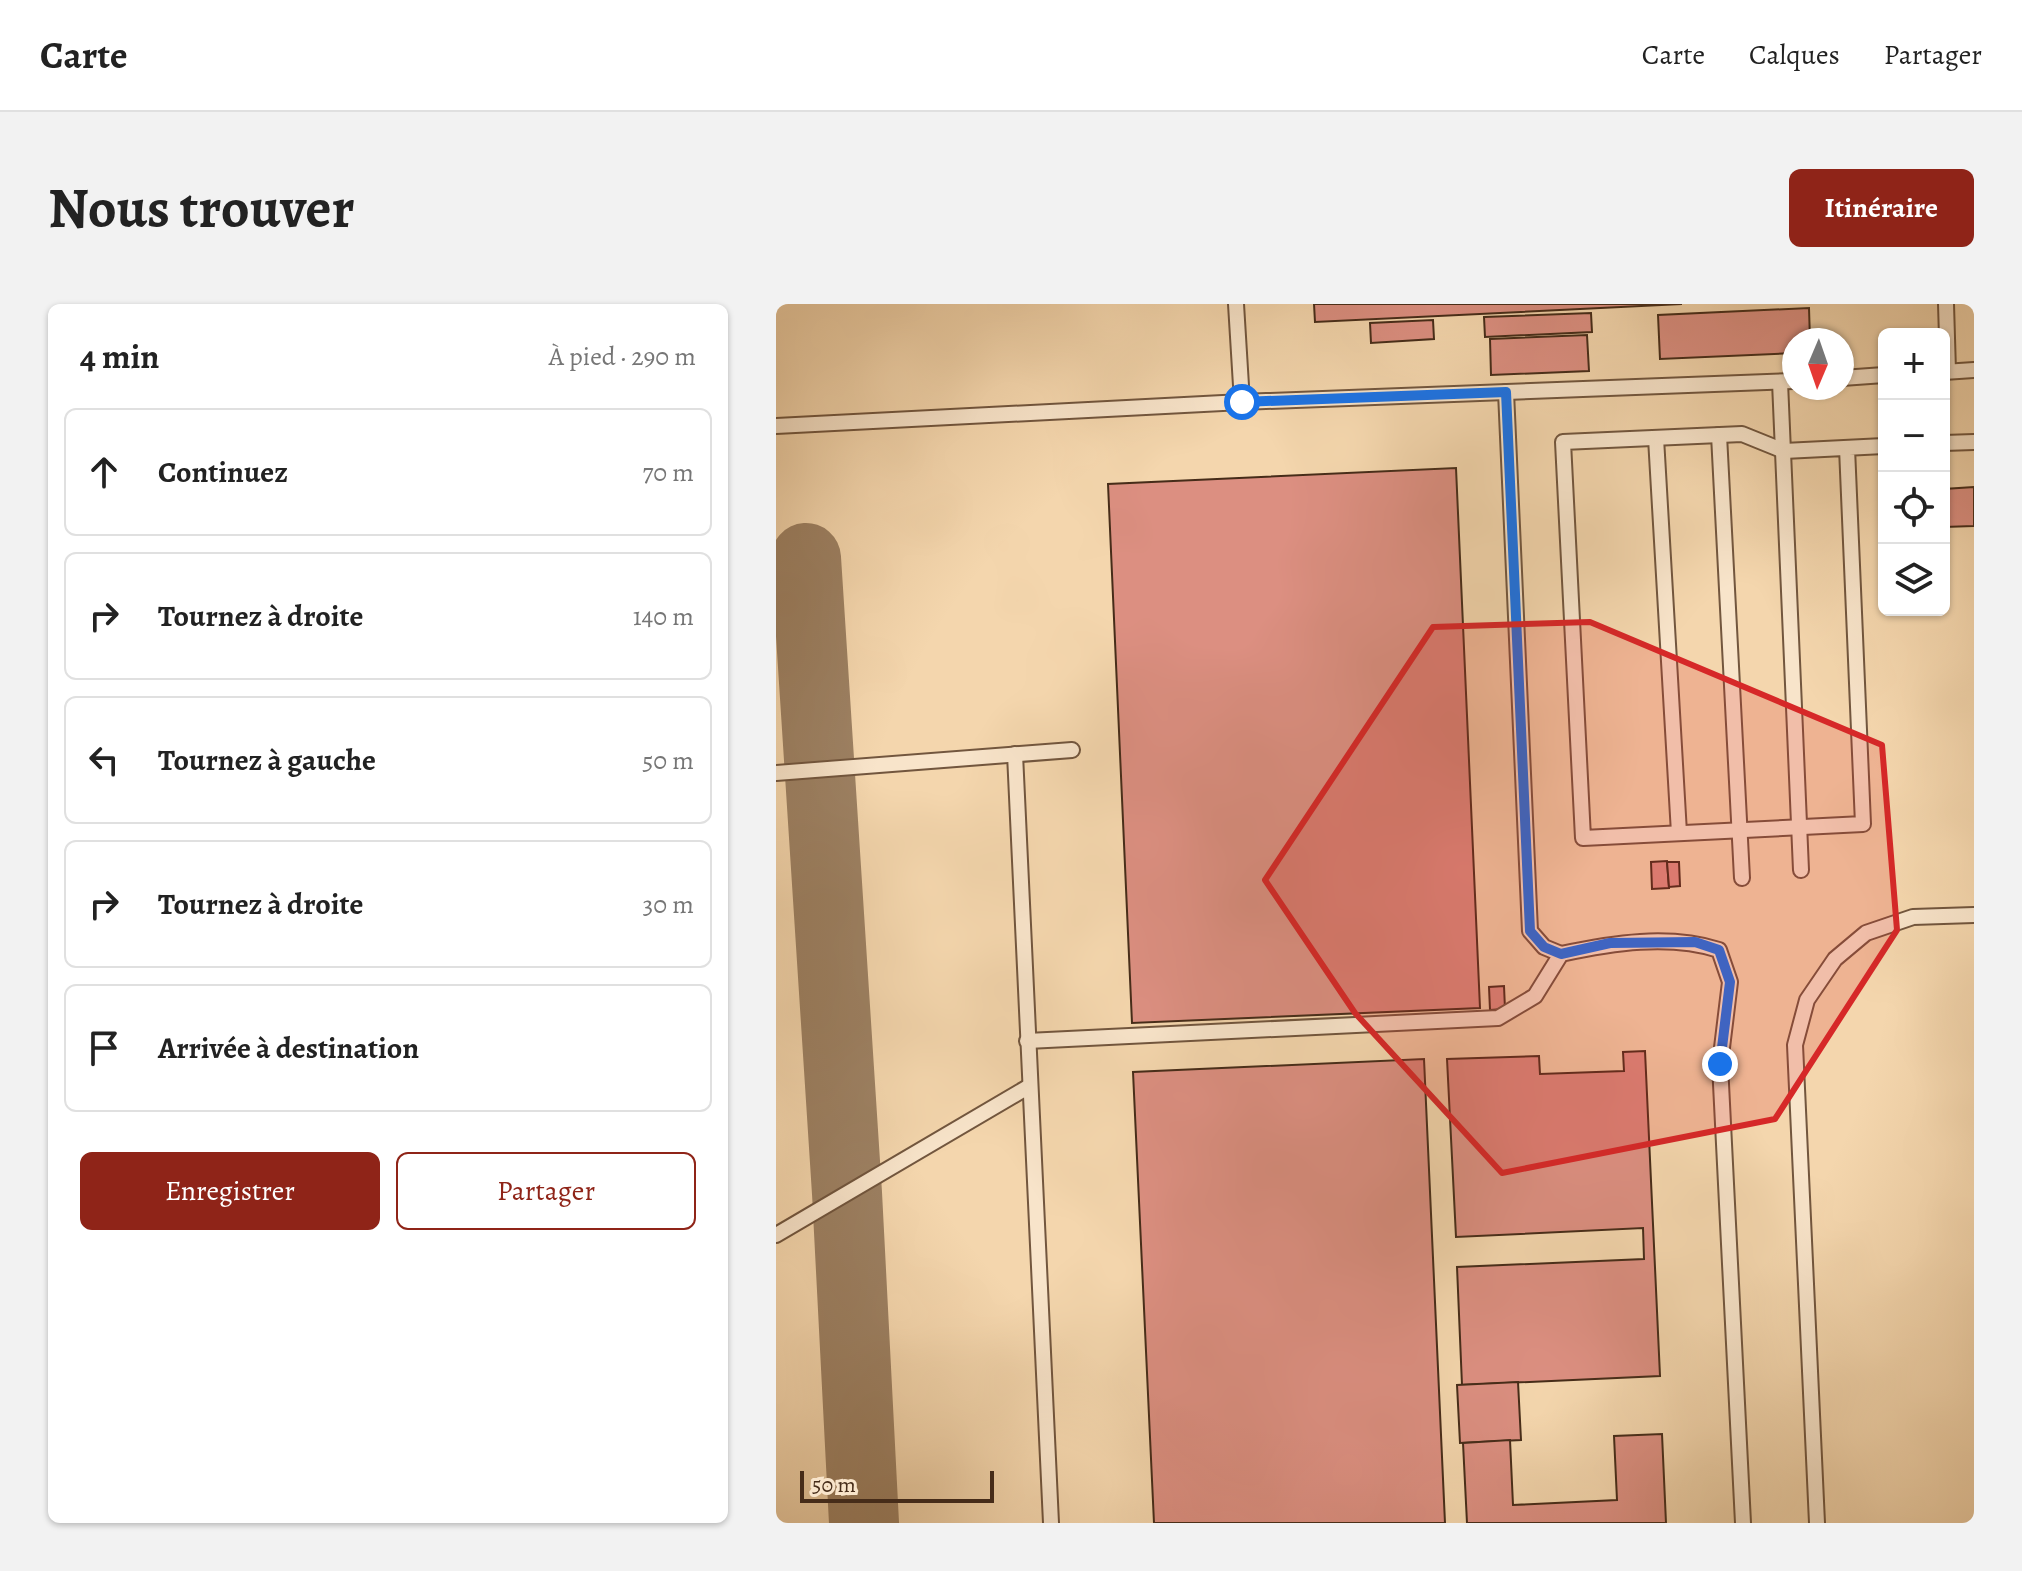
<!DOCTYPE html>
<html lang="fr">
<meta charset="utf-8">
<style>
:root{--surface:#fff;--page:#f2f2f2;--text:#222;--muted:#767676;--line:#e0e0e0;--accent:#8f2418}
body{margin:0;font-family:Alegreya,serif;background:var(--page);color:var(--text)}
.controls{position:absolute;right:24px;top:24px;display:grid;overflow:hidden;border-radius:12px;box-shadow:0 2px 6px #0004}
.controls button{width:72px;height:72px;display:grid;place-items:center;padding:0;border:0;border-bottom:2px solid var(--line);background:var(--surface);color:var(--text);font:40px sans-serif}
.compass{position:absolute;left:1006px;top:24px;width:72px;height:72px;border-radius:50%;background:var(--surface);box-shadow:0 2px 6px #0004;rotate:182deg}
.scale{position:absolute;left:24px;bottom:20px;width:194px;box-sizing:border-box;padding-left:8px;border:4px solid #462c19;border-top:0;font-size:22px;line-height:28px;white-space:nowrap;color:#462c19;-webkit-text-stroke:6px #f8e4ca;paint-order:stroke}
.stop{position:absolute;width:24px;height:24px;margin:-18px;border:6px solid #1a73e8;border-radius:50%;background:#fff}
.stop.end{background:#1a73e8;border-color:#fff;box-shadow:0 2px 8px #0008}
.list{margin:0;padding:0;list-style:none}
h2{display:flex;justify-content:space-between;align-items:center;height:104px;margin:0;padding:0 32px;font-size:34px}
h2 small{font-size:26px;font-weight:400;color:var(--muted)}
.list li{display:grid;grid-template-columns:52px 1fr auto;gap:24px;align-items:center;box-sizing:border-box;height:128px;margin:0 16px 16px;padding:0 16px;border:2px solid var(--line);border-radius:12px}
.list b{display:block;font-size:30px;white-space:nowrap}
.list em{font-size:26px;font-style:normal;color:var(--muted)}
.actions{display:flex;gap:16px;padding:24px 32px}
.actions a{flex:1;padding:18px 0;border:2px solid var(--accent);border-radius:12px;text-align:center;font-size:28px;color:var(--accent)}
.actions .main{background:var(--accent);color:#fff}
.icon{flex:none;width:44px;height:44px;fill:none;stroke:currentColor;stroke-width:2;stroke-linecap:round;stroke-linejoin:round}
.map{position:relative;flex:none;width:1198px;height:1219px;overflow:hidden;border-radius:12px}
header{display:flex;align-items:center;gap:48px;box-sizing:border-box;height:112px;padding:0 40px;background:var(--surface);border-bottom:2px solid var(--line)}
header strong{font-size:38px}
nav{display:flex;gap:44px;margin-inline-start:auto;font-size:28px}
.intro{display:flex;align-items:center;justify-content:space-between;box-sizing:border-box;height:192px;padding:0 48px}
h1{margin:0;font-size:56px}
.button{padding:20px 36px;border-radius:12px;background:var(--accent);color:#fff;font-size:28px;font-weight:700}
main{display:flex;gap:48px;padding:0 48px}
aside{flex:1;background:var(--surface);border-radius:12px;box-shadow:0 2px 6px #0004}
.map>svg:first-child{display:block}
</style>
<header>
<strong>Carte</strong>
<nav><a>Carte</a><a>Calques</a><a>Partager</a></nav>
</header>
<div class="intro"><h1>Nous trouver</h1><a class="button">Itinéraire</a></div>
<main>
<aside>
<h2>4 min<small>À pied · 290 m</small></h2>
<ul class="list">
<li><svg class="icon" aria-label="ahead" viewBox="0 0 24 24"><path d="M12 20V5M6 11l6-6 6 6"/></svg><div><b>Continuez</b></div><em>70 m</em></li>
<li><svg class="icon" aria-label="right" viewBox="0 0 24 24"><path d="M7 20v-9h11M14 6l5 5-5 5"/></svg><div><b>Tournez à droite</b></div><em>140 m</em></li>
<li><svg class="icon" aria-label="left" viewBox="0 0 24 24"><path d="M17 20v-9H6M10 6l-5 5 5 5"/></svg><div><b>Tournez à gauche</b></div><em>50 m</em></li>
<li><svg class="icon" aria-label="right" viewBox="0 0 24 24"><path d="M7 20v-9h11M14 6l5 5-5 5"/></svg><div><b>Tournez à droite</b></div><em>30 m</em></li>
<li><svg class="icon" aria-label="arrive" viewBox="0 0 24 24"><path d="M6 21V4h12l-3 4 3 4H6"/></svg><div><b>Arrivée à destination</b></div></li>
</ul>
<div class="actions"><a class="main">Enregistrer</a><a>Partager</a></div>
</aside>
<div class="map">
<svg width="1198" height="1219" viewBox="0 0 1198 1219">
<rect width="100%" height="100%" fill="#f4d6ad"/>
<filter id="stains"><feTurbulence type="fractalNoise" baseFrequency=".0025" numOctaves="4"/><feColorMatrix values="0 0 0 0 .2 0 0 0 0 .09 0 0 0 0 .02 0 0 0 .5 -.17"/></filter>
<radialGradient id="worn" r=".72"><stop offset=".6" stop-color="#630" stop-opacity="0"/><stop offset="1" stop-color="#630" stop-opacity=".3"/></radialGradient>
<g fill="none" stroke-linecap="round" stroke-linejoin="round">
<path stroke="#9d8163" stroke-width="70" d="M30,254L71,889L88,1219"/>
</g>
<g fill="#dc8f81" stroke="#462c19" stroke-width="2">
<path d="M538,0H906L539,18Z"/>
<path d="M1033,4L1034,36H1018V49L884,55L882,11Z"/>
<path d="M815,9L816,28L709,33L708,13Z"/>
<path d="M657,16L658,35L595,39L594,19Z"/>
<path d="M811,31L813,67L715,71L714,35Z"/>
<path d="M680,164L704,704L356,719L332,180Z"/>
<path d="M1198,183V222L1168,223V185Z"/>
<path d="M891,557L893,584L876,585L875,558Z"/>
<path d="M891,558H903L904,582L893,583Z"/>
<path d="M728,682L729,705L714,706L713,683Z"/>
<path d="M869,747L884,1072L686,1081L681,963L868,955L867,924L680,933L671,755L763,752L764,770L848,767L847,748Z"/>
<path d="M648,755L669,1219H378L357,768Z"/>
<path d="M742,1078L745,1136L684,1139L681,1081Z"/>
<path d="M886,1130L890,1219H691L687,1139L734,1136L737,1201L841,1196L838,1132Z"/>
</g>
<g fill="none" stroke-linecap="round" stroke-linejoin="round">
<g stroke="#72563e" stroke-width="18">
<g id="service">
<path d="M460,0L466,98"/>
<path d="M1170,0L1172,67"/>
<path d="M1168,68L1198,66"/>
<path d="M1066,74L1108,71"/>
<path d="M1004,78L1025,566"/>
<path d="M730,88L754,627L768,643L785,650"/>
<path d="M0,122L466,98L1018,77"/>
<path d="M943,131L966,574"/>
<path d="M880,134L903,529"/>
<path d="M1168,139L1198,138"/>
<path d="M1071,144L1087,520L807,534L787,138L966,130L1008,147L1108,142"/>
<path d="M239,450L275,1219"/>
<path d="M0,469L296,446"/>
<path d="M251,737L722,714L759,692L785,650C836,639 893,630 943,646L954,678L944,760L967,1219"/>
<path d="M0,931L252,783"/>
<path d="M1041,1219L1019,741L1031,696L1059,655L1090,629L1137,613L1198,611"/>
</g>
</g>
<use href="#service" stroke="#f8e4ca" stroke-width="14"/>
</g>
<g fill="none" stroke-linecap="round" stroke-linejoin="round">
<path stroke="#1a73e8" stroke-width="10" d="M466,98L730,88L754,627L768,643L785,650L834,639L919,638L943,646L954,678L944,760"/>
</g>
<path fill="#d62828" fill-opacity="0.2" stroke="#d62828" stroke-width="6" stroke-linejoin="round" d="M814,318L1106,441L1121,626L999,815L726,869L579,709L489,576L657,323Z"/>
<rect width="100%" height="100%" filter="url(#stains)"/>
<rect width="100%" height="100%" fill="url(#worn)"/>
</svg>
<div class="controls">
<button>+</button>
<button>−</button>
<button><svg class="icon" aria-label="locate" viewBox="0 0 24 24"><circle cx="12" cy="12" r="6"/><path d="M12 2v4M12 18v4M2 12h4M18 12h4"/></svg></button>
<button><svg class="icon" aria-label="layers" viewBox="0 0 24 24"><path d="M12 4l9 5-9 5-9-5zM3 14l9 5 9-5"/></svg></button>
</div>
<svg class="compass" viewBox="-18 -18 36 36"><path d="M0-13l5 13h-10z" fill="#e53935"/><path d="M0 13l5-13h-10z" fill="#767676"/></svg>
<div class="scale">50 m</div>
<div class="stop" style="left:466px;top:98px"></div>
<div class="stop end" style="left:944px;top:760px"></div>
</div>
</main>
